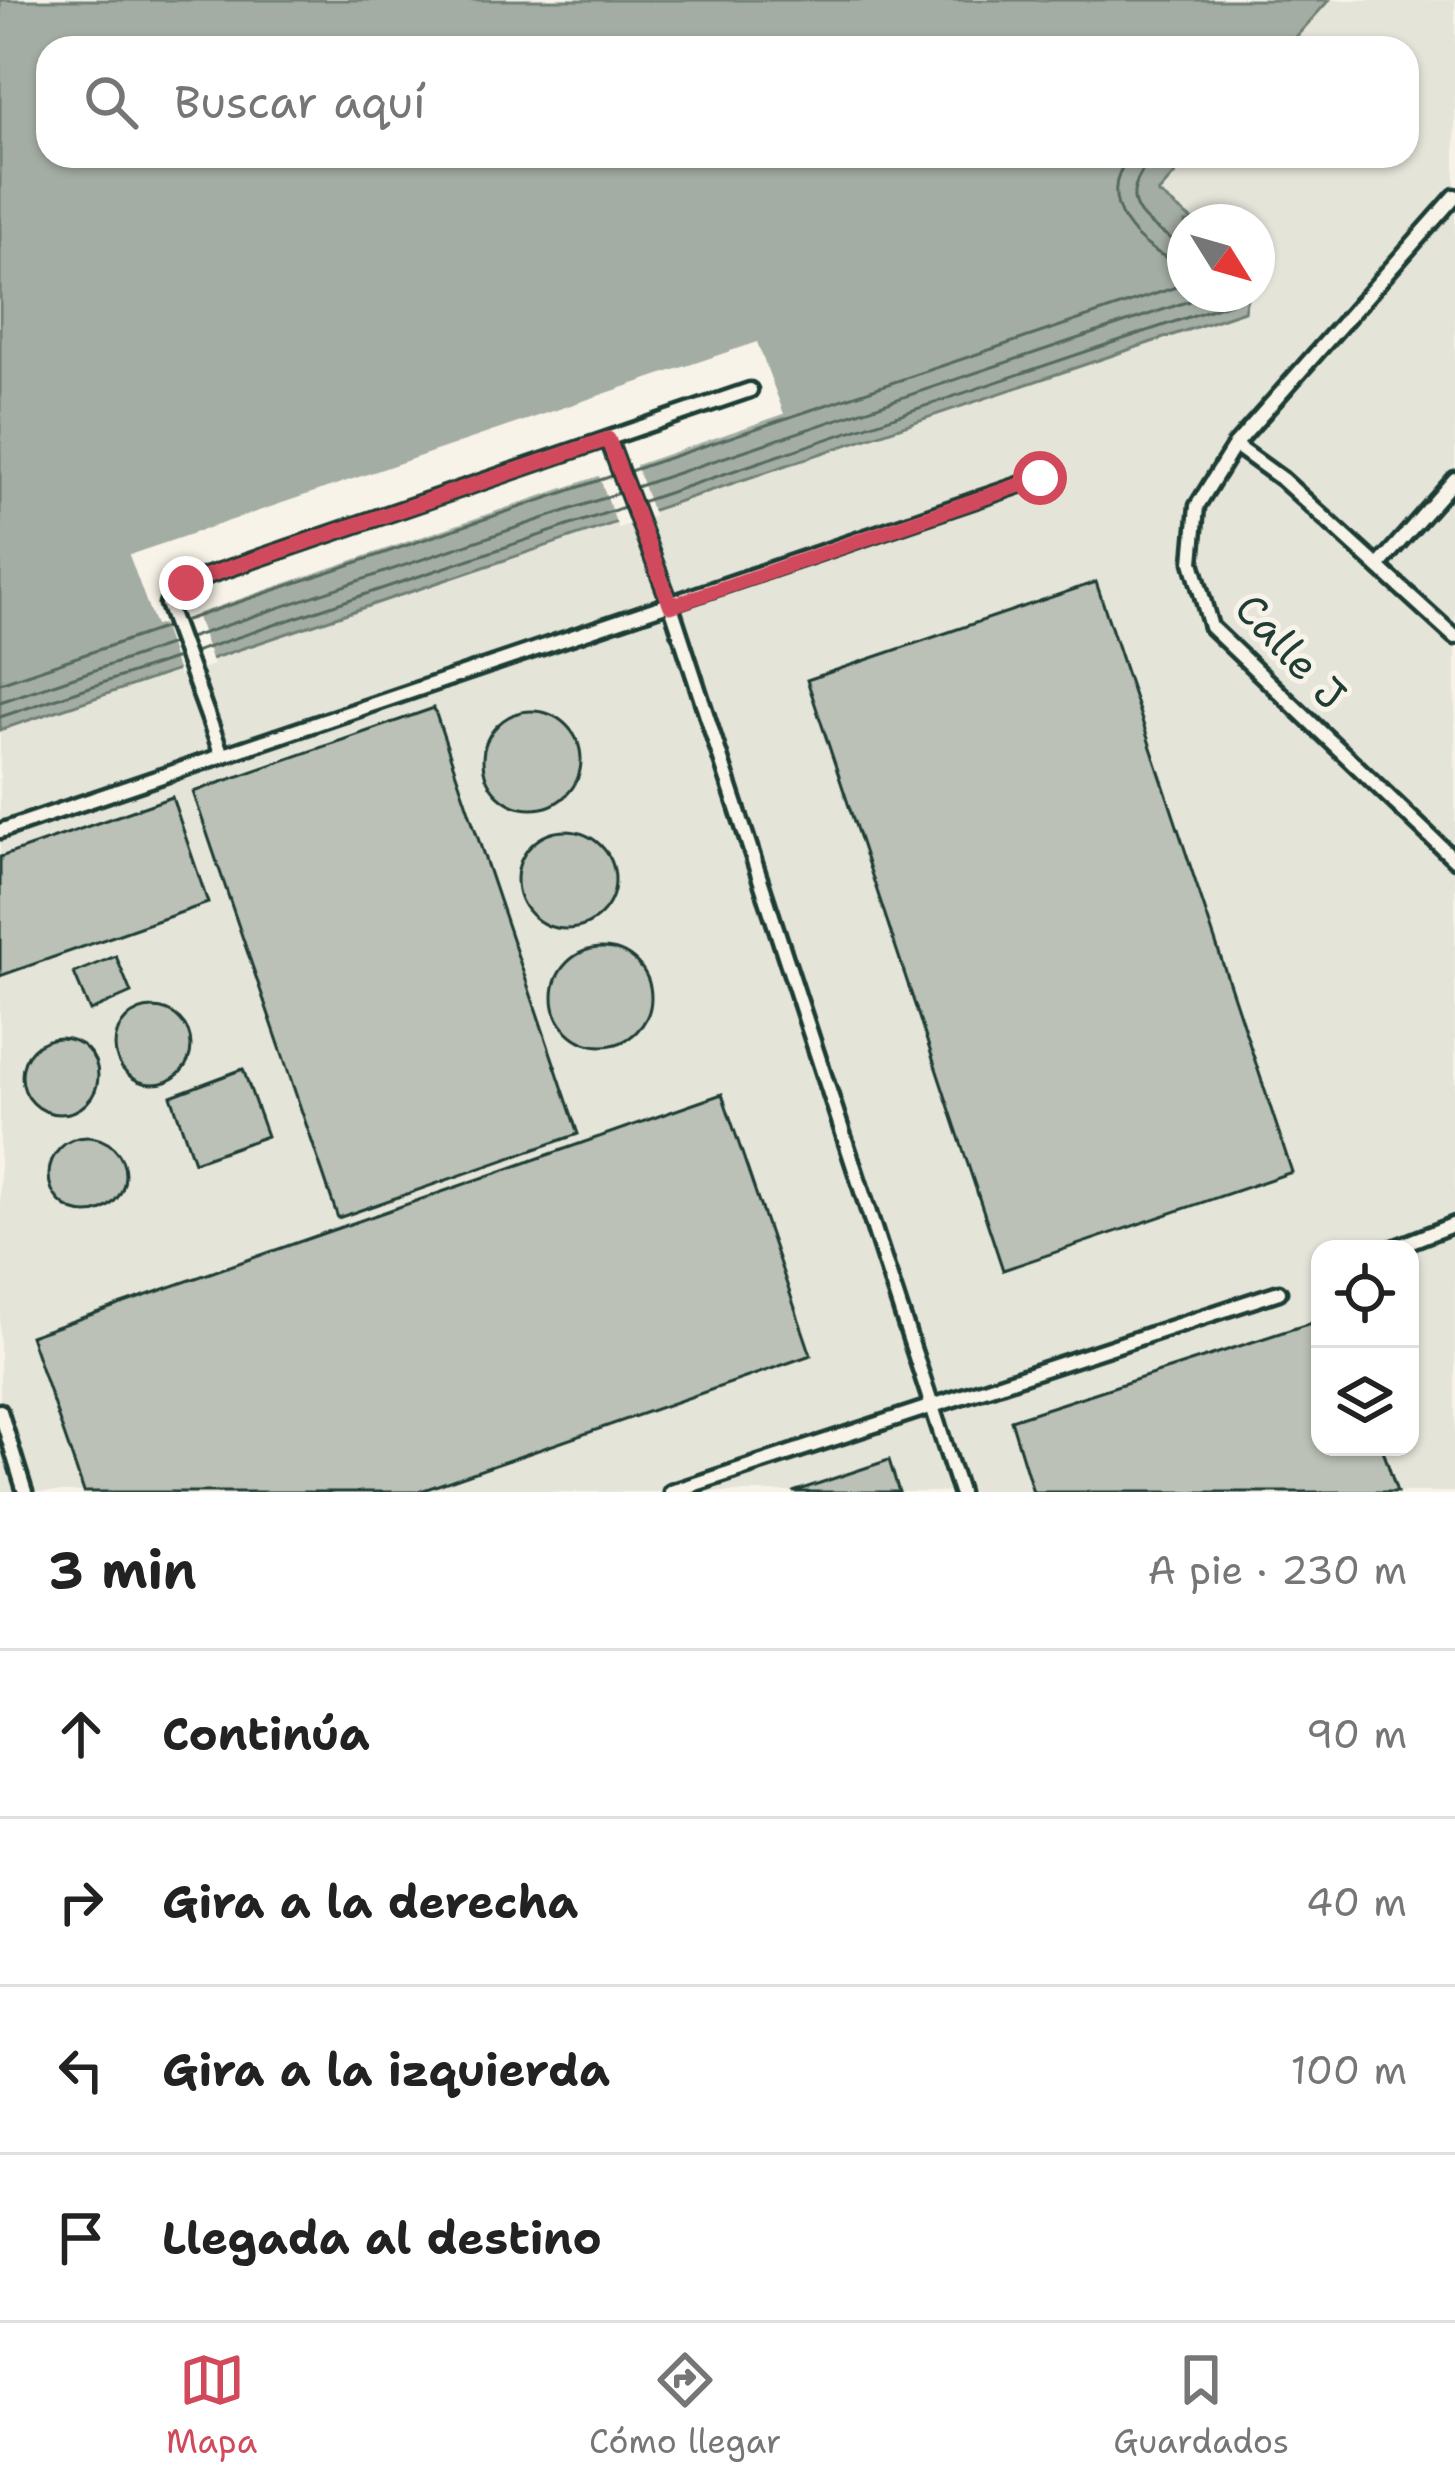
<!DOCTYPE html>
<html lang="es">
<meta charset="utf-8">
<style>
:root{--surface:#fff;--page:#f6f6f6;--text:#222;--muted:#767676;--line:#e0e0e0;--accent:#d1495b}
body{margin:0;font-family:"Shantell Sans",sans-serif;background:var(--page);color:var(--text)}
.controls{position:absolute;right:36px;bottom:36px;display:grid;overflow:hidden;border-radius:24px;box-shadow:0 3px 9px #0004}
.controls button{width:108px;height:108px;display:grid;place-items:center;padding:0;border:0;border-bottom:3px solid var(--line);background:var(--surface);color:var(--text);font:60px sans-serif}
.compass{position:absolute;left:1167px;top:204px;width:108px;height:108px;border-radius:50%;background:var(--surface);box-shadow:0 3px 9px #0004;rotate:127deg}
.stop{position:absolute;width:36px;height:36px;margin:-27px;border:9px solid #d1495b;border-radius:50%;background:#fff}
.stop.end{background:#d1495b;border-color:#fff;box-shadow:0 3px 12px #0008}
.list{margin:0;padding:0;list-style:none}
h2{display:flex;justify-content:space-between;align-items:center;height:156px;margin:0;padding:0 48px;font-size:51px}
h2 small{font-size:39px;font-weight:400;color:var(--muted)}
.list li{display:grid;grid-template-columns:78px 1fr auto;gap:36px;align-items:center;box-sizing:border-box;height:168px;padding:0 48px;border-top:3px solid var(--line)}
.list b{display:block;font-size:45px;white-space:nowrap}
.list em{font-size:39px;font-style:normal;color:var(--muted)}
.icon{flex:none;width:66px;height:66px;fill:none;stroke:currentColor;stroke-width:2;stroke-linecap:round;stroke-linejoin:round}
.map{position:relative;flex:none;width:1455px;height:1492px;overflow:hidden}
.search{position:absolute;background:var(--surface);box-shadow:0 3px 9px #0004;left:36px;right:36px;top:36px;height:132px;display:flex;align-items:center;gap:30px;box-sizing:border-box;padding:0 42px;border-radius:36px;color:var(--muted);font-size:45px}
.sheet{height:828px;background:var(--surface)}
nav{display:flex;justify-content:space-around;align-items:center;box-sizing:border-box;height:168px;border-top:3px solid var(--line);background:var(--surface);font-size:33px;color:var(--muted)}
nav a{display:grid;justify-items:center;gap:6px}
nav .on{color:var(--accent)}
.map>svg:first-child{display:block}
</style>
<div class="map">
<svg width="1455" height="1492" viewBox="0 0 1455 1492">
<rect width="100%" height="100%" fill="#f7f3e8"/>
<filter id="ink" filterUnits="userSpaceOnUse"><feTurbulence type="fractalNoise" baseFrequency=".00833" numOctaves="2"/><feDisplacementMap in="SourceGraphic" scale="24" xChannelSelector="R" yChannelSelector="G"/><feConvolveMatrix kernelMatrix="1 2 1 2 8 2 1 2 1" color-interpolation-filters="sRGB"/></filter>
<g filter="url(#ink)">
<path fill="#e5e4d9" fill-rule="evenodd" d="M1329,0H1455V1492H0V730L1243,311L1248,294H1257V222H1195L1158,193L1191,156H1407V48H1286ZM1320,1249H1410V1447H1320Z"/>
<path fill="#a4ada3" stroke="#6f8077" stroke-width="3" d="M0,0H1329L1286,48H48V156H1191L1158,193L1195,222H1185V294H1248L1244,311L0,730Z"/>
<path fill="#f7f3e8" d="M757,342L784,414L636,465L654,516L618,528L599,476L196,614L213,665L179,676L162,624L155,626L129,555Z"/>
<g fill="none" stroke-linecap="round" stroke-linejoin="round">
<g stroke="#546a60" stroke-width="3">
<path d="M1130,156C1091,202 1139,250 1185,266"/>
<path d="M1154,156C1113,203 1140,220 1185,247"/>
<path d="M630,471L1185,284"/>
<path d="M636,487L1210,294"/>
<path d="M641,502L1230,303L1236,294"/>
<path d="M183,621L612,476"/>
<path d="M189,638L619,493"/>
<path d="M194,652L624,507"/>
<path d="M0,683L166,627"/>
<path d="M0,702L172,644"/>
<path d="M0,717L177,658"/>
</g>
</g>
<g fill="#bbc1b6" stroke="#1f3d34" stroke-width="3">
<path d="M1096,582L1292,1172L1003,1270L807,680Z"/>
<path d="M434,708L578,1134L338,1218L193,792Z"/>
<circle cx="532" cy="760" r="49"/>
<path d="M172,797L208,903L0,976V857Z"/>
<circle cx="566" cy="880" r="49"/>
<circle cx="602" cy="997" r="49"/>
<path d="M116,956L131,993L90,1011L74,973Z"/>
<circle cx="153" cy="1046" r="38"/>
<circle cx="60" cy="1076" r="38"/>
<path d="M243,1069L267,1136L194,1162L171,1096Z"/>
<path d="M722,1094L811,1355L418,1492H84L30,1336Z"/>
<circle cx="87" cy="1175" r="38"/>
<path d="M1320,1320V1447H1382L1397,1492H1033L1011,1420Z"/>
<path d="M889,1460L899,1492H793Z"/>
</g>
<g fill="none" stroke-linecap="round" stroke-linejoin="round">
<g stroke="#1f3d34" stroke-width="21">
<g id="service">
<path d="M1455,196L1235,445L1197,506L1192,562L1211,627L1455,860"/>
<path d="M608,439L671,606L960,1492"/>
<path d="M1235,445L1282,479L1455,637"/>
<path d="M1379,565L1455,479"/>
<path d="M222,755L167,604L172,591L186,583L750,390"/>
<path d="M0,831L1040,478"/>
<path d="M1391,1249L1455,1224"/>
<path d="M0,1411L25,1492"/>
<path d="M671,1492L1279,1292"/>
</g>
</g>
<use href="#service" stroke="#f7f3e8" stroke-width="12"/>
</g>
</g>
<g fill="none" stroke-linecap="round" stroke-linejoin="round" filter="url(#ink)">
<path stroke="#d1495b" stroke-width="15" d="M186,583L608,439L671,606L1040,478"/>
</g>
<g text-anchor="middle" stroke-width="10" stroke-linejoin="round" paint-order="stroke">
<g font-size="42" fill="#1f3d34" stroke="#f7f3e8">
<text transform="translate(1291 651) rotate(47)" y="15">Calle J</text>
</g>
</g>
</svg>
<div class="controls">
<button><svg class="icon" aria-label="locate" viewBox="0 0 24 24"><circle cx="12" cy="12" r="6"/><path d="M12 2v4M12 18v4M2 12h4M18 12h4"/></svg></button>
<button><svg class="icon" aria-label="layers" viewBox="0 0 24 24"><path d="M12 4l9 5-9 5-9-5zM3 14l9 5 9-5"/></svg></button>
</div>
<svg class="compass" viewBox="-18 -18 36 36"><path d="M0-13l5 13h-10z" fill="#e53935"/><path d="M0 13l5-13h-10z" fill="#767676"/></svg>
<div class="stop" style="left:1040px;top:478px"></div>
<div class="stop end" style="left:186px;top:583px"></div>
<div class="search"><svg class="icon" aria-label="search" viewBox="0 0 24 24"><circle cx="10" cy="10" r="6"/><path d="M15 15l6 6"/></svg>Buscar aquí</div>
</div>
<section class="sheet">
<h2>3 min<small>A pie · 230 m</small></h2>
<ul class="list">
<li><svg class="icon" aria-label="ahead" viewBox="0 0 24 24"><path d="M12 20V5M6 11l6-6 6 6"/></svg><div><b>Continúa</b></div><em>90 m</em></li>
<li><svg class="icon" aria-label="right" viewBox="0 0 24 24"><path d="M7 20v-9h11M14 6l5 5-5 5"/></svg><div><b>Gira a la derecha</b></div><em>40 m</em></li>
<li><svg class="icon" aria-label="left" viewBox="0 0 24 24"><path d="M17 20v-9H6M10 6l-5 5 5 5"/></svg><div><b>Gira a la izquierda</b></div><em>100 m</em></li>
<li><svg class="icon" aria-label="arrive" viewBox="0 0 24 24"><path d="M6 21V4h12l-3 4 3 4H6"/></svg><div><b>Llegada al destino</b></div></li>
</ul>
</section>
<nav>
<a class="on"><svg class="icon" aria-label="map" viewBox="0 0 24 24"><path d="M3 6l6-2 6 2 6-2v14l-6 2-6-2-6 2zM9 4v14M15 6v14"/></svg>Mapa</a>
<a><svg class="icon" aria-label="directions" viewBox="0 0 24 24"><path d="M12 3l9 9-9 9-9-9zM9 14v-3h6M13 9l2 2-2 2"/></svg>Cómo llegar</a>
<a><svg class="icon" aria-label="saved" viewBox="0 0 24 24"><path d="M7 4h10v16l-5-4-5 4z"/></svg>Guardados</a>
</nav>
